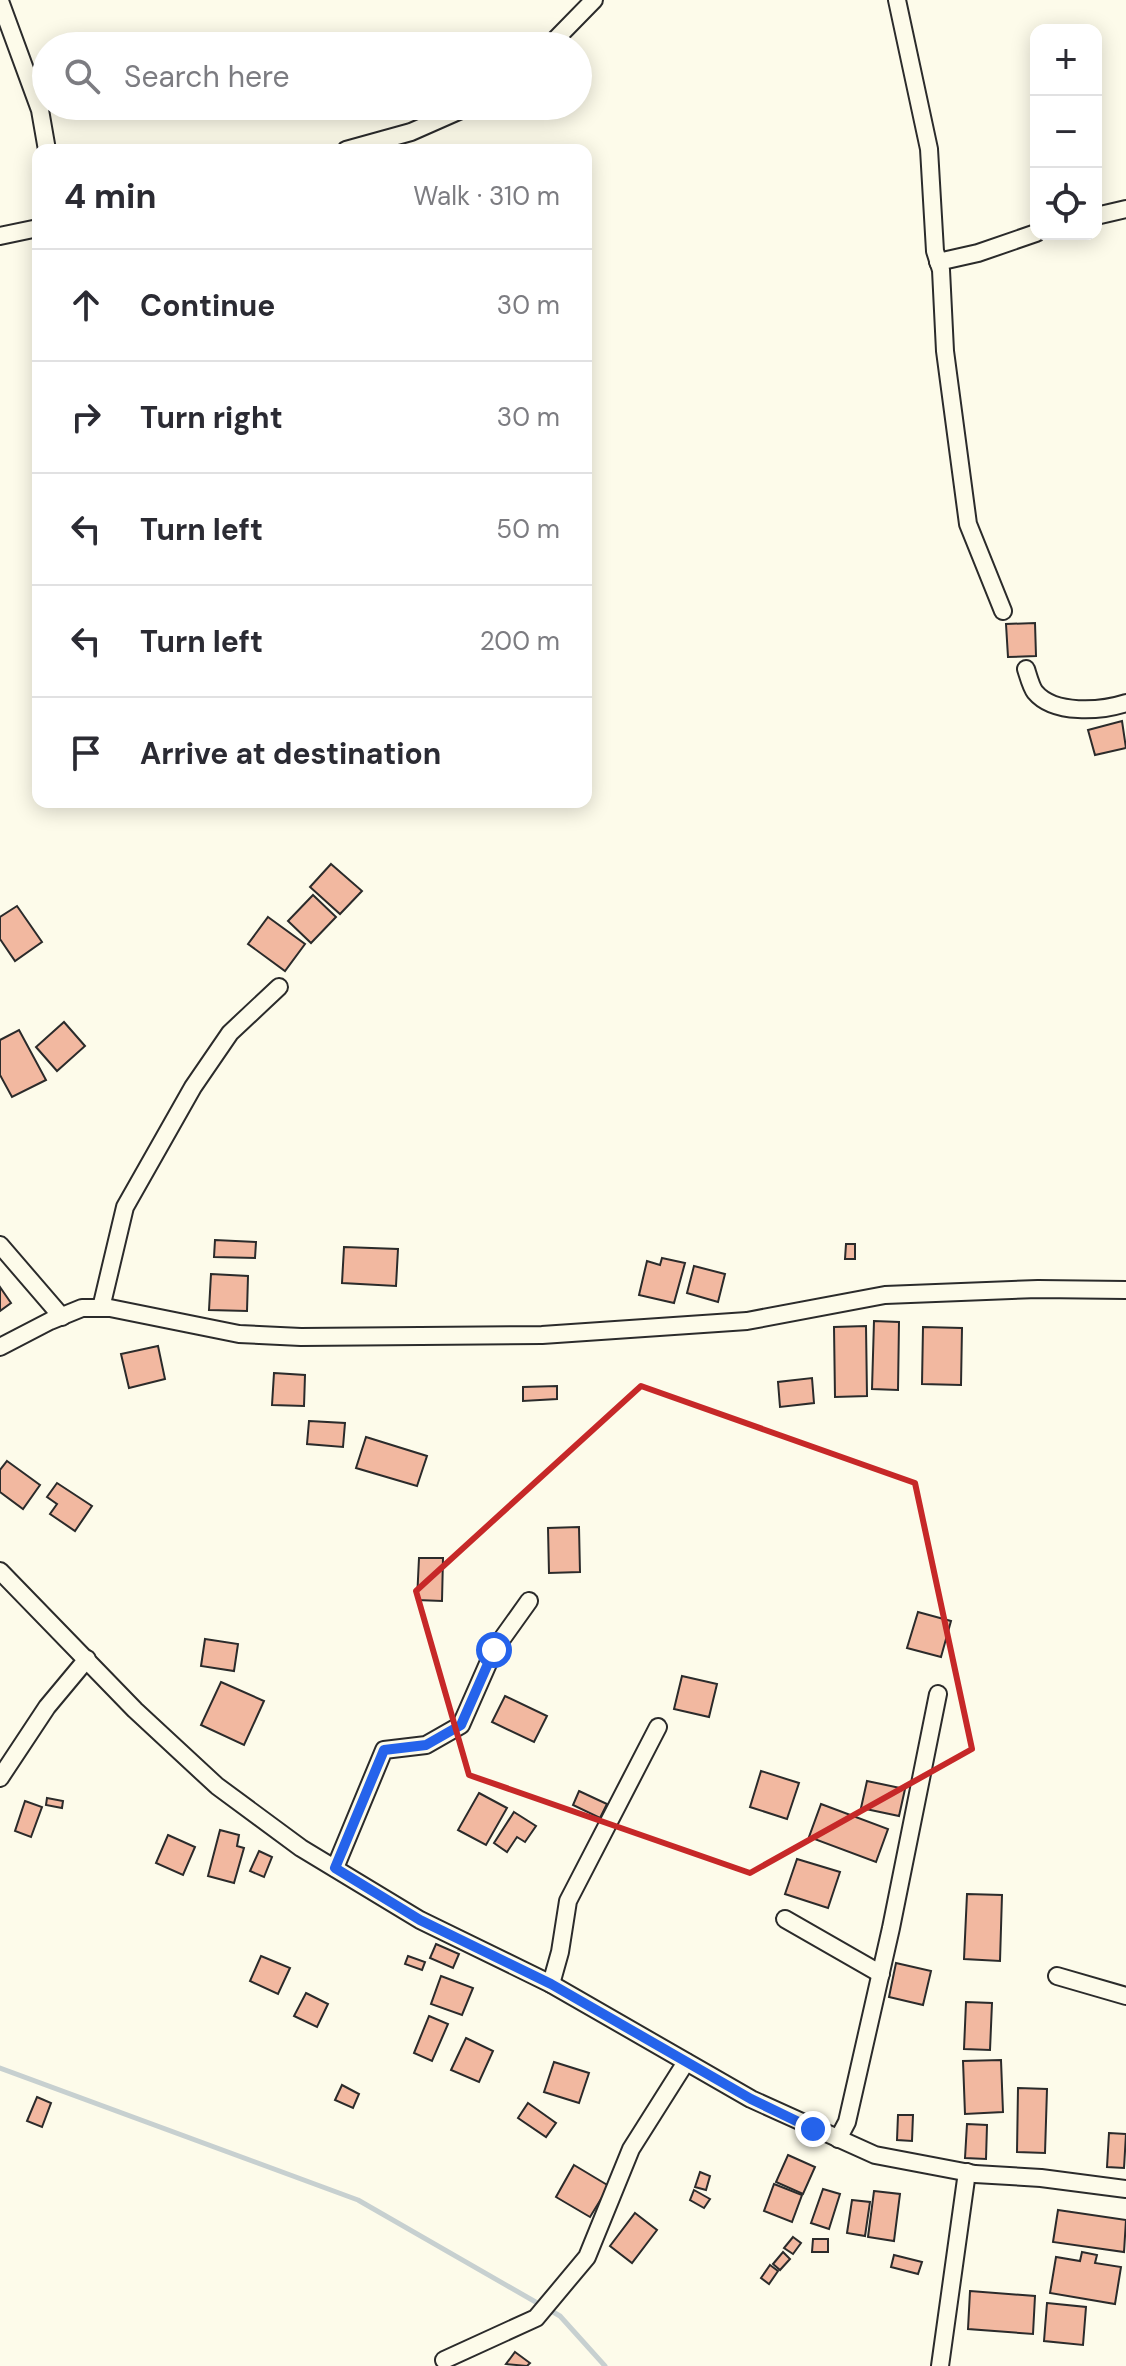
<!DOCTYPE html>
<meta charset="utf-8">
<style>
:root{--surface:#fff;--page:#f2f2f3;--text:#2b2b33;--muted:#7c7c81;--line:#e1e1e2}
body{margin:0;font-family:"DM Sans",sans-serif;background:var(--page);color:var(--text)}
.controls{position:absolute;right:24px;top:24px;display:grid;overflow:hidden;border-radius:16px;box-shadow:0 4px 20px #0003}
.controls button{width:72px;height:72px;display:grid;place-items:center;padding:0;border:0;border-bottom:2px solid var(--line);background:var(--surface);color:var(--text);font:40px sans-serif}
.stop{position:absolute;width:24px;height:24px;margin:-18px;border:6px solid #2563eb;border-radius:50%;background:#fff}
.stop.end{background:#2563eb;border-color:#fff;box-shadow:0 2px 8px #0008}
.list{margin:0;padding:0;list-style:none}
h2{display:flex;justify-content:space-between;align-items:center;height:104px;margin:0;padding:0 32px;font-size:34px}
h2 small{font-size:26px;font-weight:400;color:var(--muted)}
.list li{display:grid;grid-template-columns:52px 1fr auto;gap:24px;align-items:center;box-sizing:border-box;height:112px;padding:0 32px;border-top:2px solid var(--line)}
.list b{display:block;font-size:30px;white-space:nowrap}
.list em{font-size:26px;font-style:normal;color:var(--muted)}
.icon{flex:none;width:44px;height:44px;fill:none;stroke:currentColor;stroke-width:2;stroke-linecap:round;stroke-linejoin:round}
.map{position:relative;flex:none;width:1126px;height:2366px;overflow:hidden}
.search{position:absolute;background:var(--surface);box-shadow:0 4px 20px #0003;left:32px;top:32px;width:560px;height:88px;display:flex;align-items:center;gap:20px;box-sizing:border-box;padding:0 28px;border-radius:44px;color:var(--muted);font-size:30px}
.panel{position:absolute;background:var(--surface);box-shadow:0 4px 20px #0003;left:32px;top:144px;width:560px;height:664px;border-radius:16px}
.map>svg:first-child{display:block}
</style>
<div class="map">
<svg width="1126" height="2366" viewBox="0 0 1126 2366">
<rect width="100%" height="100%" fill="#fdfbea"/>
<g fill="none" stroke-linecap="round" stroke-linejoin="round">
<path stroke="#c7d0d0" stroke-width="5" d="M0,2068L358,2200L560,2316L605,2366"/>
</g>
<g fill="#f2b8a0" stroke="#2b2b2b" stroke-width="2">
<path d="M1035,623L1036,656L1008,657L1006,624Z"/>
<path d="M1122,721L1126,748L1095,755L1088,730Z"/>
<path d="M331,864L362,891L340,914L310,887Z"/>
<path d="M313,895L336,917L311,943L288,921Z"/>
<path d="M17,906L42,942L15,961L0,939V917Z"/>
<path d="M268,917L305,944L285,971L248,944Z"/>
<path d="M64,1022L85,1046L57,1071L36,1047Z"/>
<path d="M19,1030L46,1080L12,1097L0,1075V1040Z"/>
<path d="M215,1240L256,1242L255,1258L214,1257Z"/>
<path d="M846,1244H855V1259H845Z"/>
<path d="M344,1247L398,1249L396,1286L342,1283Z"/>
<path d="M662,1258L685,1263L674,1303L639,1295L647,1261L660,1265Z"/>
<path d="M694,1266L725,1274L718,1302L687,1293Z"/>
<path d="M211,1274L248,1276L247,1311L209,1310Z"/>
<path d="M0,1287L11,1303L0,1311Z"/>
<path d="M874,1321L899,1322L898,1390L872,1389Z"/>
<path d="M866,1326L867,1396L835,1397L834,1327Z"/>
<path d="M923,1327L962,1328L961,1385L922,1384Z"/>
<path d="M158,1346L165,1379L129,1388L121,1354Z"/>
<path d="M274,1373L305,1375L304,1406L272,1405Z"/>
<path d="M812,1378L814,1403L780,1407L778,1382Z"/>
<path d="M557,1386V1399L523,1401V1387Z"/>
<path d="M309,1421L345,1423L343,1447L307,1444Z"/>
<path d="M366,1437L427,1456L417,1486L356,1468Z"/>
<path d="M7,1461L40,1485L23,1509L0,1492V1470Z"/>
<path d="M57,1483L92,1506L75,1531L50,1514L57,1504L47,1497Z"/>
<path d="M579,1527L580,1572L549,1573L548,1528Z"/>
<path d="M419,1558H443L442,1601L417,1600Z"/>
<path d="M918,1612L951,1621L941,1657L907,1648Z"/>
<path d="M205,1639L238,1644L234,1671L201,1666Z"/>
<path d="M682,1676L717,1684L709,1717L674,1709Z"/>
<path d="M221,1682L264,1701L244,1745L201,1725Z"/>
<path d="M505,1696L547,1716L534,1742L492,1722Z"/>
<path d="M761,1771L799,1783L787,1819L750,1807Z"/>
<path d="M867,1781L905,1789L899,1816L861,1808Z"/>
<path d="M579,1791L607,1804L600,1818L573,1805Z"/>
<path d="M479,1793L507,1808L486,1845L458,1830Z"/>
<path d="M47,1798L63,1801L62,1808L46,1805Z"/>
<path d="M25,1801L42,1807L31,1837L15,1831Z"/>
<path d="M821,1804L888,1829L876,1862L809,1837Z"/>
<path d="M514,1812L536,1826L525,1842L517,1837L507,1852L494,1843Z"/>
<path d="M220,1830L239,1835L237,1846L244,1848L234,1883L208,1876Z"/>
<path d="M168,1835L195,1847L183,1875L156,1863Z"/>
<path d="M259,1851L272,1857L264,1877L250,1871Z"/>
<path d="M797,1859L840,1872L828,1908L785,1894Z"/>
<path d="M967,1894L1002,1895L1000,1961L964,1959Z"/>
<path d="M436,1944L459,1954L453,1968L430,1958Z"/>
<path d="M261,1956L290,1968L278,1994L250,1981Z"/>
<path d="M408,1956L425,1962L422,1970L405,1964Z"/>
<path d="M896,1963L931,1971L923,2005L889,1997Z"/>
<path d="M441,1976L473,1988L462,2015L431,2004Z"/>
<path d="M306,1993L328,2004L317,2027L294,2016Z"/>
<path d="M966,2002L992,2003L990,2050L964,2049Z"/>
<path d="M429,2016L448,2024L432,2061L414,2053Z"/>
<path d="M466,2038L493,2051L479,2082L451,2070Z"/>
<path d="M1001,2060L1003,2112L965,2114L963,2061Z"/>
<path d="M554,2062L589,2073L579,2103L544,2092Z"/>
<path d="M342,2085L359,2094L353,2108L335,2100Z"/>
<path d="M1018,2088L1047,2089L1045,2153L1017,2152Z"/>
<path d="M37,2097L51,2103L42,2127L27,2121Z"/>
<path d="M528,2103L556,2123L546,2137L518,2118Z"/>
<path d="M898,2115H913L912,2141L897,2140Z"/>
<path d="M967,2124L987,2125L986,2159L965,2158Z"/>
<path d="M1109,2133L1126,2134L1124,2168L1107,2167Z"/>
<path d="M788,2155L815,2167L803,2194L776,2182Z"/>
<path d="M574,2165L609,2186L590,2217L556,2197Z"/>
<path d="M700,2172L710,2176L706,2190L695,2187Z"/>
<path d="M774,2184L802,2195L792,2222L764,2211Z"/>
<path d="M823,2189L840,2194L829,2229L811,2223Z"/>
<path d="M694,2190L710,2199L704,2208L690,2200Z"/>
<path d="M874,2191L900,2194L894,2241L868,2237Z"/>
<path d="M852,2200L870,2202L865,2236L847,2233Z"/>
<path d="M1058,2210L1126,2220L1124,2252L1053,2242Z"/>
<path d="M635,2213L657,2230L632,2263L610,2246Z"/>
<path d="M793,2237L801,2243L793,2254L784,2248Z"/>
<path d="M813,2239H828V2252H812Z"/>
<path d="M783,2252L790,2259L780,2270L773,2264Z"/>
<path d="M1082,2252L1097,2255L1095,2263L1121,2267L1115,2304L1050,2293L1056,2257L1080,2261Z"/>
<path d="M894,2255L922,2262L918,2274L891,2267Z"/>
<path d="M770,2265L778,2271L769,2284L761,2278Z"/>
<path d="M970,2291L1035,2296L1033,2334L968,2329Z"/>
<path d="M1047,2303L1086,2307L1083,2345L1044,2341Z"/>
<path d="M515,2352L530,2363L527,2366L506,2364Z"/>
</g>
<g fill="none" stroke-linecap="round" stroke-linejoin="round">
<g stroke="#2b2b2b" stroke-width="20">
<g id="street">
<path d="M897,0L929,149L935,251L941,270L945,351L968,524L1003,611"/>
<path d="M0,1L40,110L47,150"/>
<path d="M549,46L594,0"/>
<path d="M346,150L411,132L470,106"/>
<path d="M1096,216L1126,209"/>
<path d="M0,236L38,228"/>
<path d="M938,262L978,253L1036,233"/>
<path d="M1026,669C1028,675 1031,687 1035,692C1054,715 1101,711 1126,703"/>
<path d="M0,1245L62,1317"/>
<path d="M101,1308L125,1207L193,1087L230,1033L279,987"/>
<path d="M0,1347L50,1321L82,1308H110L239,1334L301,1337L542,1335L747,1321L885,1295L1038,1289L1126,1290"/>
<path d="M0,1571L135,1710L217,1786L301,1848L420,1920L551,1984L751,2099L875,2155L975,2174L1041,2178L1126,2189"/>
<path d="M0,1778L47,1707L87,1659"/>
<path d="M335,1868L384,1750L426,1745L461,1725L494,1650L529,1601"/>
<path d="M785,1919L881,1974"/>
<path d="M1057,1976L1126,1996"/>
<path d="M551,1984L560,1952L568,1901L658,1727"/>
<path d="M838,2139L847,2122L891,1928L938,1694"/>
<path d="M444,2360L536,2318L587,2257L631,2149L686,2062"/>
<path d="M940,2366L967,2172"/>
</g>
</g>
<use href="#street" stroke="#fdfbea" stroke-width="16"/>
</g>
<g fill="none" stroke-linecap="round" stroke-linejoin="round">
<path stroke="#2563eb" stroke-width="10" d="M494,1650L461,1725L426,1745L384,1750L335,1868L420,1920L551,1984L751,2099L813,2129"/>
</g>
<path fill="none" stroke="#c62828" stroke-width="6" stroke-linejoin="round" d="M641,1386L915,1483L972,1749L750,1873L469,1775L416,1591Z"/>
</svg>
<div class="controls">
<button>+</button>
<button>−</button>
<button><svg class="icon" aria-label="locate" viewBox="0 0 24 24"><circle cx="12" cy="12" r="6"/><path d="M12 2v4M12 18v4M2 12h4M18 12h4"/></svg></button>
</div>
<div class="stop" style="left:494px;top:1650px"></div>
<div class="stop end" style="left:813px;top:2129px"></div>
<div class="search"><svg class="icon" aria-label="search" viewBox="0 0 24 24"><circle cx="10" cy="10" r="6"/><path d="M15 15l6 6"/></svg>Search here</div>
<section class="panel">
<h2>4 min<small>Walk · 310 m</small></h2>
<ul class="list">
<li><svg class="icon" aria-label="ahead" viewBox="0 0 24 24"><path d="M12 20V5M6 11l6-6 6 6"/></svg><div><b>Continue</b></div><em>30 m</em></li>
<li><svg class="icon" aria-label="right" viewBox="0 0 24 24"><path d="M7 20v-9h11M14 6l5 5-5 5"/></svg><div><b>Turn right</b></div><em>30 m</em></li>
<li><svg class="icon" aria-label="left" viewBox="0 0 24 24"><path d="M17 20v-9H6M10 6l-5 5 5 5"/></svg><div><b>Turn left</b></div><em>50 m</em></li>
<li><svg class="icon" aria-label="left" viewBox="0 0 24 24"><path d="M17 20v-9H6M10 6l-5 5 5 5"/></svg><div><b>Turn left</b></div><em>200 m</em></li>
<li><svg class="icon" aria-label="arrive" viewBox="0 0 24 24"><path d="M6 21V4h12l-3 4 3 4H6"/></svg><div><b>Arrive at destination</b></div></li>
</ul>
</section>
</div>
